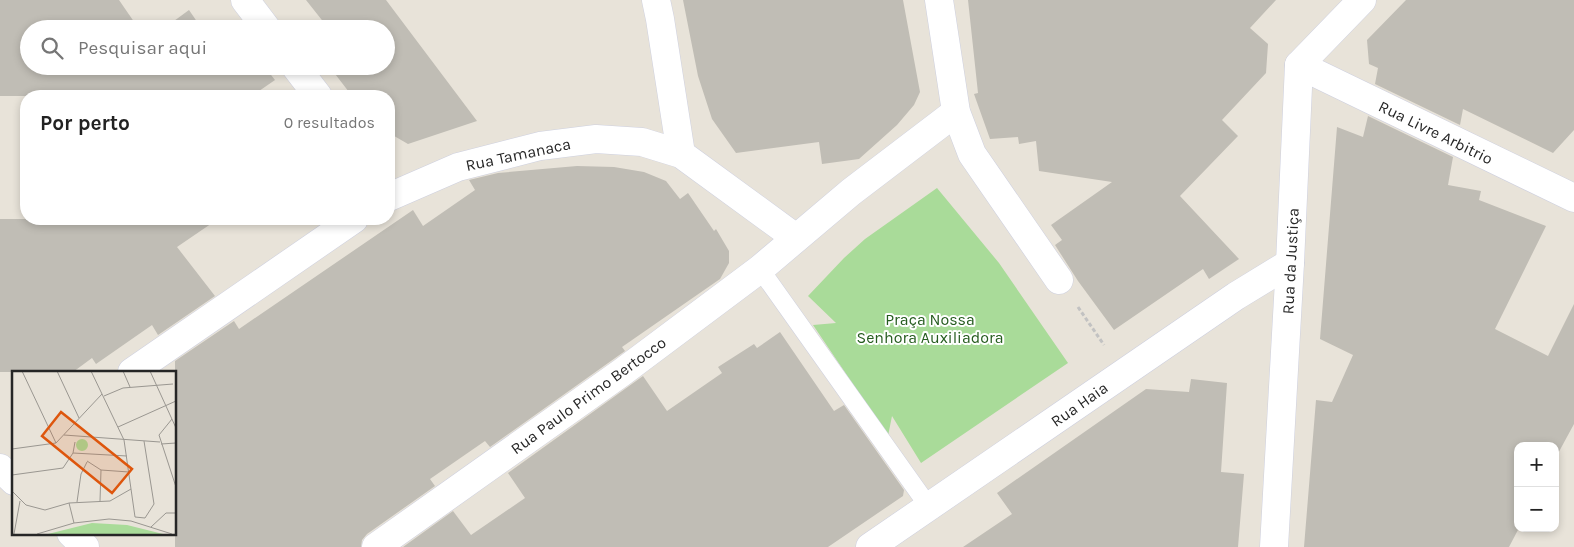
<!DOCTYPE html>
<html lang="pt">
<meta charset="utf-8">
<style>
:root{--surface:#fff;--page:#f6f6f6;--text:#222;--muted:#767676;--line:#e0e0e0}
body{margin:0;font-family:Karla,sans-serif;background:var(--page);color:var(--text)}
.controls{position:absolute;right:15px;bottom:15px;display:grid;overflow:hidden;border-radius:10px;box-shadow:0 2px 8px #0003}
.controls button{width:45px;height:45px;display:grid;place-items:center;padding:0;border:0;border-bottom:1px solid var(--line);background:var(--surface);color:var(--text);font:25px sans-serif}
.list{margin:0;padding:0;list-style:none}
h2{display:flex;justify-content:space-between;align-items:center;height:65px;margin:0;padding:0 20px;font-size:21px}
h2 small{font-size:16px;font-weight:400;color:var(--muted)}
.icon{flex:none;width:28px;height:28px;fill:none;stroke:currentColor;stroke-width:2;stroke-linecap:round;stroke-linejoin:round}
.map{position:relative;flex:none;width:1574px;height:547px;overflow:hidden}
.search{position:absolute;background:var(--surface);box-shadow:0 2px 8px #0003;left:20px;top:20px;width:375px;height:55px;display:flex;align-items:center;gap:12px;box-sizing:border-box;padding:0 18px;border-radius:28px;color:var(--muted);font-size:19px}
.panel{position:absolute;background:var(--surface);box-shadow:0 2px 8px #0003;left:20px;top:90px;width:375px;height:135px;border-radius:20px}
.map>svg:first-child{display:block}
</style>
<div class="map">
<svg width="1574" height="547" viewBox="0 0 1574 547">
<rect width="100%" height="100%" fill="#e8e3d9"/>
<path fill="#a9db99" d="M937,188L999,263L1068,363L921,463L892,416L888,436L813,325L836,323L808,296L844,258L865,239Z"/>
<g fill="#c0bdb5">
<path d="M0,0H119L139,29H29V66H264L275,80L252,96H0Z"/>
<path d="M306,0H386L477,121L408,144L389,133V96H352L329,66H386V29H329Z"/>
<path d="M683,0H903L920,92L914,105L897,125L859,159L822,164L819,142L736,153L712,119L698,76Z"/>
<path d="M968,0H1276L1250,28L1268,44L1266,73L1222,120L1238,136L1180,196L1239,259L1209,279L1203,269L1114,330L1078,281L1055,245L1062,240L1051,225L1112,182L1039,171L1036,141L1019,144L1018,137L990,139L974,94L978,93Z"/>
<path d="M1406,0H1574V130L1553,153L1463,109L1460,125L1375,84L1378,68L1369,64L1367,40Z"/>
<path d="M189,10L202,29H163Z"/>
<path d="M1368,116L1453,157L1448,185L1481,191L1479,200L1546,226L1495,329L1548,356L1574,304V424L1555,459V446H1518V528H1519L1509,547H1304L1316,400L1332,402L1353,355L1320,339L1337,127L1363,137Z"/>
<path d="M577,166L614,167L644,172L666,181L680,199L688,193L714,231L716,229L729,251V263L720,279L622,347L625,351L490,447L485,441L430,479L435,486L367,534L362,540L361,547H175V361L234,321L239,329L413,210L423,226L475,190L469,180L498,173Z"/>
<path d="M0,219H218L177,247L215,296L158,335L152,325L96,364L92,358L73,372H0Z"/>
<path d="M780,332L834,411L844,405L904,490L903,496L828,547H403L453,511L471,535L525,498L508,473L643,376L667,411L722,373L718,367L754,344L757,348Z"/>
<path d="M1191,379L1227,383L1221,472L1244,474L1238,547H963L1012,514L997,493L1146,389L1189,392Z"/>
</g>
<g fill="none" stroke-linecap="round" stroke-linejoin="round">
<g stroke="#ced0df" stroke-width="19">
<path id="lane" d="M760,269L929,507"/>
</g>
<g stroke="#ced0df" stroke-width="29">
<g id="street">
<path d="M245,0L267,29"/>
<path d="M656,0L660,19L681,154"/>
<path d="M939,0L956,112L972,154L1059,280"/>
<path d="M1299,65L1574,198"/>
<path d="M295,66L318,96"/>
<path d="M389,197L458,167L540,146L596,139L642,142L681,154L796,238"/>
<path d="M132,372L354,219"/>
<path d="M0,468L14,481"/>
<path d="M71,533L85,547"/>
<path d="M376,547L621,373L760,269L851,192L956,112"/>
<path d="M870,547L1236,296L1290,263"/>
<path d="M1274,547L1290,263L1299,65L1362,0"/>
</g>
</g>
<path stroke="#c2c2c2" stroke-width="3" stroke-dasharray="4 2.5" stroke-linecap="butt" d="M1078,307L1104,345"/>
<use href="#lane" stroke="#fff" stroke-width="18"/>
<use href="#street" stroke="#fff" stroke-width="28"/>
</g>
<g text-anchor="middle" stroke-width="4" stroke-linejoin="round" paint-order="stroke">
<g font-size="16" fill="#262626" stroke="#fff">
<text transform="translate(1436 132) rotate(26)" y="6">Rua Livre Arbitrio</text>
<text transform="translate(518 154) rotate(-12)" y="6">Rua Tamanaca</text>
<text transform="translate(1290 261) rotate(-87)" y="6">Rua da Justiça</text>
<text transform="translate(588 395) rotate(-36)" y="6">Rua Paulo Primo Bertocco</text>
<text transform="translate(1079 404) rotate(-35)" y="6">Rua Haia</text>
</g>
<g font-size="16" fill="#255c1e" stroke="#fff">
<text x="930" y="325">Praça Nossa<tspan x="930" dy="18">Senhora Auxiliadora</tspan></text>
</g>
</g>
<g transform="translate(12 371)">
<rect width="164" height="164" fill="#e8e3d9"/>
<path d="M64 74a6 6 0 1 1 12 0a6 6 0 1 1-12 0ZM80,152L115,154L151,163H36Z" fill="#a9db99"/>
<path fill="none" stroke="#9a9791" stroke-width="1" d="M10,0L44,72M45,0L67,47M79,0L112,69L123,146M111,0L118,16M138,0L164,57M92,25L111,17L161,13M160,48L147,64L164,116M106,56L164,30M52,64L148,71M149,73L164,72M0,78L44,72L90,23M61,82L115,85M75,90L89,99L117,101M0,104L51,97L61,82L63,71M0,120L14,134L33,139L57,132L98,130L119,118M88,130L89,99M65,131L69,103L75,91M57,132L62,152M123,146L133,147L142,133L132,70M139,156L154,142H164M2,163L8,130M25,163L62,152L97,148L119,150L160,163"/>
<path fill="#de560d" fill-opacity="0.15" stroke="#de560d" stroke-width="2.5" d="M49,41L120,98L100,122L30,65Z"/>
<rect width="164" height="164" fill="none" stroke="#262626" stroke-width="2.5"/>
</g>
</svg>
<div class="controls">
<button>+</button>
<button>−</button>
</div>
<div class="search"><svg class="icon" aria-label="search" viewBox="0 0 24 24"><circle cx="10" cy="10" r="6"/><path d="M15 15l6 6"/></svg>Pesquisar aqui</div>
<section class="panel">
<h2>Por perto<small>0 resultados</small></h2>
<ul class="list">
</ul>
</section>
</div>
